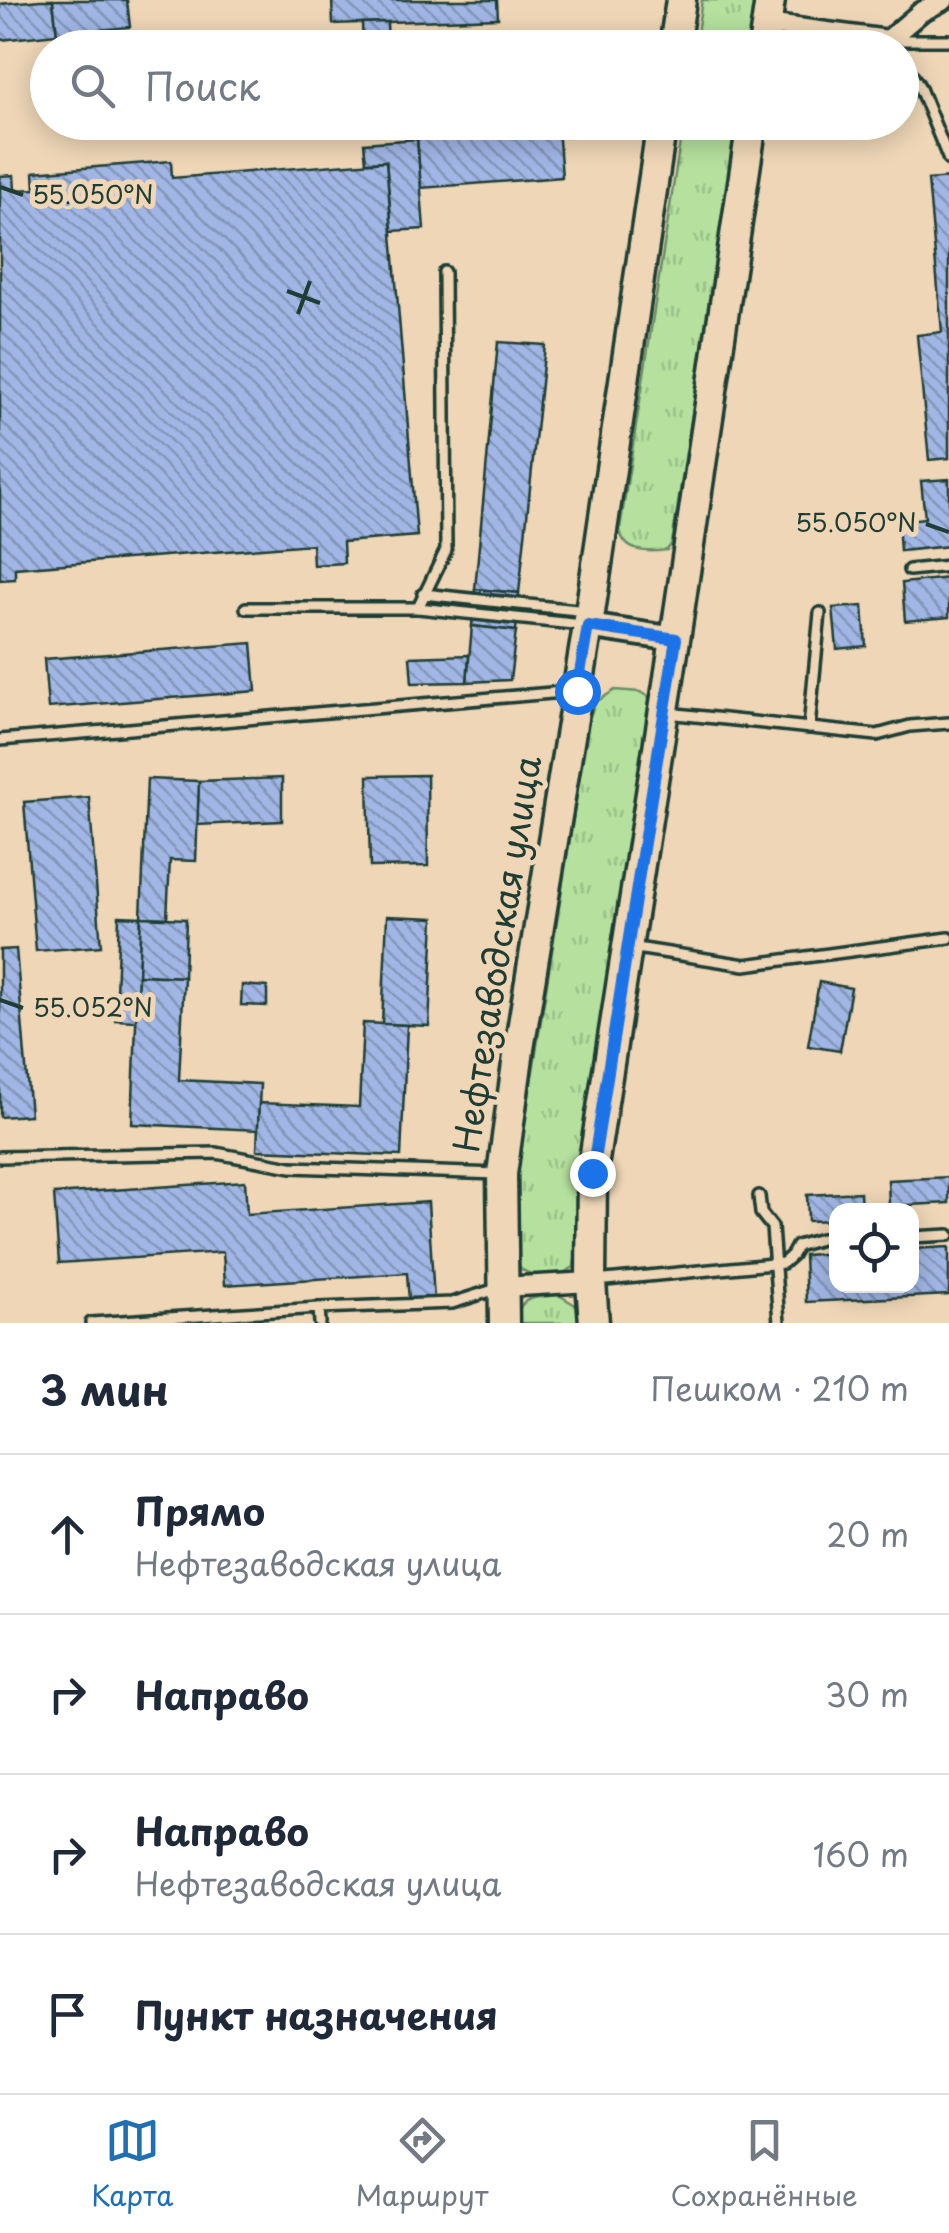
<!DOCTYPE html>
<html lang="ru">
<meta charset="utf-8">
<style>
:root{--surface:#fff;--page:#f2f2f3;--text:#1f2937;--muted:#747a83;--line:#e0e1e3;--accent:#1f6fb2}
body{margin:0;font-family:"Playpen Sans",sans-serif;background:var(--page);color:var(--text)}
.controls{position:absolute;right:30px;bottom:30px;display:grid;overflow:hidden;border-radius:20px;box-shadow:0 5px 25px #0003}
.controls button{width:90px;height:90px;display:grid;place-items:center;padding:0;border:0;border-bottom:2px solid var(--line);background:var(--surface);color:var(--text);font:50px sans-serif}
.stop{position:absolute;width:30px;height:30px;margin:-22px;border:8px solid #1a73e8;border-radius:50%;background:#fff}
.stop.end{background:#1a73e8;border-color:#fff;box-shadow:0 2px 10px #0008}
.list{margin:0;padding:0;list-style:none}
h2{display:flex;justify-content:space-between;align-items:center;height:130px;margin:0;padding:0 40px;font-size:42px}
h2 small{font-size:32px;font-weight:400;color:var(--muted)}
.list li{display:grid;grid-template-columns:65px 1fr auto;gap:30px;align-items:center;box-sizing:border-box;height:160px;padding:0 40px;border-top:2px solid var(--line)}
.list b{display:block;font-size:38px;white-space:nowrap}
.list p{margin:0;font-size:32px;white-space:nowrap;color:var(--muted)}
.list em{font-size:32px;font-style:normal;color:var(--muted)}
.icon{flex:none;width:55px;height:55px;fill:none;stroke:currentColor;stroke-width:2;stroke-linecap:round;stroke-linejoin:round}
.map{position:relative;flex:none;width:949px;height:1323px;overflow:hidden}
.search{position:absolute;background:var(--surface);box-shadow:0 5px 25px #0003;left:30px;right:30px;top:30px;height:110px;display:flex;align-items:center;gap:25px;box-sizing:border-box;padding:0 35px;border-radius:55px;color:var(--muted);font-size:38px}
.sheet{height:770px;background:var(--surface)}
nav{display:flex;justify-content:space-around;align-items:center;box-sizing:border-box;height:140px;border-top:2px solid var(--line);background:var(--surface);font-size:28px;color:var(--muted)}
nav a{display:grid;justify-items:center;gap:5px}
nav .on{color:var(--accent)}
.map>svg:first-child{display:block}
</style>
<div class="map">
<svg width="949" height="1323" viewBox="0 0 949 1323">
<defs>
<pattern id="grass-tufts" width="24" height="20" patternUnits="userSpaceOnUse" patternTransform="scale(2.5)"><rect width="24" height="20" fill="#b5e09d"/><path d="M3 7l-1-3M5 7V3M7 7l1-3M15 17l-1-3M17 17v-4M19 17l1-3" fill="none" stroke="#9bc188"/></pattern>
<pattern id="building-back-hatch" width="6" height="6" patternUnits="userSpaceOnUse" patternTransform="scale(2.5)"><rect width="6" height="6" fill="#a1b6e4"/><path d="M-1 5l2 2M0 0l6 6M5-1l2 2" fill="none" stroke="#8395ba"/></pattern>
</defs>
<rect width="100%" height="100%" fill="#eed6b6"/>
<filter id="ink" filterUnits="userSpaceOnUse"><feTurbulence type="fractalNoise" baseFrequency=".01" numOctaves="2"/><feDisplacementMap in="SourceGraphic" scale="20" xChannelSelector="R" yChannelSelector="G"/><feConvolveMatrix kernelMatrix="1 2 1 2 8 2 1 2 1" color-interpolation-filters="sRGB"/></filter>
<g filter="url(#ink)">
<g fill="url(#grass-tufts)" stroke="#6a8e68" stroke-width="2.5">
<path d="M702,0H755L748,47H695Z"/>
<path d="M683,123H737L672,543L667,550C647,553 623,553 620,529Z"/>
<path d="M615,690L640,692L648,696L651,705L576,1179V1254L574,1267C555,1279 541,1281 521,1269L516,1257L517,1172L589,718L596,702Z"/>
<path d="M559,1295L577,1306L582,1323H515C519,1294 535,1298 559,1295Z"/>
</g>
<g fill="url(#building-back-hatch)" stroke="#1f3d34" stroke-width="2.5">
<path d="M40,0H53L57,34L0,40V4Z"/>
<path d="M53,0H127L130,27L57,34Z"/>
<path d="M332,0H497L498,18L333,24Z"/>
<path d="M387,22L388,48H363L362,23Z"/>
<path d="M558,128L562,177L421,188L417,139Z"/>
<path d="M417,139L424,229L392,231L386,161L366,162L364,143Z"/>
<path d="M171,161L172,178L386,161L417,536L343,542L344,563L313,565L312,544L15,568V579L0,580V176L14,175L15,190L35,189L34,172Z"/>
<path d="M949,178V458L929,460L917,335L942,332L928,180Z"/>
<path d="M498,342L545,345L519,593L475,589Z"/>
<path d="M949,479V546L900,551L898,521L925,518L921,481Z"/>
<path d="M949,578V617L905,621L902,583Z"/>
<path d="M475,589L519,593L516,631L472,626Z"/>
<path d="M863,606L866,646L837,649L833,608Z"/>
<path d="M472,626L516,631L510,680L467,682Z"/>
<path d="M252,643L256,691L48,708L44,659Z"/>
<path d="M469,655L467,682L412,683L410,657Z"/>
<path d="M427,775L428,866L370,867L368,776Z"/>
<path d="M282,778V821L197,825L199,781Z"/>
<path d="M147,779L199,781L196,861L170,860L167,918L141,917Z"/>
<path d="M89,797L101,946L36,951L24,802Z"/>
<path d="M119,916L141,917L136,1021L115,1020Z"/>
<path d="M387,916L434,918L429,1026L382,1024Z"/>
<path d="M141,917L186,919L184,977L138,975Z"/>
<path d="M16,949L30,1115L0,1117V950Z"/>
<path d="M138,975L184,977L179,1080L260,1084L258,1130L132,1124Z"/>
<path d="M819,982L851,988L840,1051L808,1046Z"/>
<path d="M242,985L267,987V1006L241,1005Z"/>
<path d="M363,1023L407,1025L401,1156L257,1150L259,1103L359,1107Z"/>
<path d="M949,1177V1203L889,1206L888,1180Z"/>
<path d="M245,1181L247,1214L428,1202L434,1300L409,1302L407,1273L225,1285L223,1252L59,1263L54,1194Z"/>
<path d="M860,1192L861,1210H836V1220L808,1221L807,1195Z"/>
<path d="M949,1247V1295L806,1302L804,1255L836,1253V1286H912V1249Z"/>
</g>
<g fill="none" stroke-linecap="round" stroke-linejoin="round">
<g stroke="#1f3d34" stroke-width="16">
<g id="service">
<path d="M890,40H949"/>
<path d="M902,60L919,86L949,160"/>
<path d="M909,570L949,566"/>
<path d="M423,594L587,611"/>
<path d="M246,608H418L583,625"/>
<path d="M418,608L446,550L444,272"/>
<path d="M667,713L877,735L910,726L949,723"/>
<path d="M809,728L820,613"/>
<path d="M0,740L575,691"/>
<path d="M630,947L745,965L949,938"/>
<path d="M0,1157L216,1153L291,1167L499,1174"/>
<path d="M759,1196L761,1213L772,1227L779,1323"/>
<path d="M912,1237L949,1235"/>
<path d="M595,1281L783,1263L792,1255L797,1246L821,1239H836"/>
<path d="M319,1308L452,1303L500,1288"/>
<path d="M91,1323L319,1308L320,1323"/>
</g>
</g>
<g stroke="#1f3d34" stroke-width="25">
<g id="minor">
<path d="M766,24L888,40L921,12L944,0"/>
<path d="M502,1287L591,1282"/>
</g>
</g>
<g stroke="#1f3d34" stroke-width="30">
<path id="tertiary" d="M588,626L675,639"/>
</g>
<g stroke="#1f3d34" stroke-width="35">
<g id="secondary">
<path d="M674,48L681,0"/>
<path d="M763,48L770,0"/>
<path d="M504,1323L502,1174L519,1049L588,626L662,122"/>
<path d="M594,1323L591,1282L592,1173L675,639L752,122"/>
</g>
</g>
<use href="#service" stroke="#eed6b6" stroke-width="9"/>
<use href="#minor" stroke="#eed6b6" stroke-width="18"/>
<use href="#tertiary" stroke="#eed6b6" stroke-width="22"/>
<use href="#secondary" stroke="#eed6b6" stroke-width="28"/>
</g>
</g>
<g fill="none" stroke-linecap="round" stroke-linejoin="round" filter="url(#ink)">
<path stroke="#1a73e8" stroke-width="12" d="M577,691L588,626L676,639L592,1173"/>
</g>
<path fill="none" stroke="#1f3d34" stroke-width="4" d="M0,187L23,195M287,291L320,303M298,314L310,281M926,524L949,532M0,1000L23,1008"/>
<g text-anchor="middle" stroke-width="10" stroke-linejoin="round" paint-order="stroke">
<g font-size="35" fill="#1f3d34" stroke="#eed6b6">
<text transform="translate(498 954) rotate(-81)" y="12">Нефтезаводская улица</text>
</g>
</g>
<g font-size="25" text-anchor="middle" fill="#1f3d34" stroke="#eed6b6" stroke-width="10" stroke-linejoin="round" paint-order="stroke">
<text x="93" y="204">55.050°N</text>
<text x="856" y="532">55.050°N</text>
<text x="93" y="1017">55.052°N</text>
</g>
</svg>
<div class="controls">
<button><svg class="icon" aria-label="locate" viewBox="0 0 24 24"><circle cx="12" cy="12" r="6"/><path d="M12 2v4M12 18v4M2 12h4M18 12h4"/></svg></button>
</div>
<div class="stop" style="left:577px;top:691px"></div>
<div class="stop end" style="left:592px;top:1173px"></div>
<div class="search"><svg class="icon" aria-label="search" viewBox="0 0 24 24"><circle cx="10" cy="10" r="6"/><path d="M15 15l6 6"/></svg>Поиск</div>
</div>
<section class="sheet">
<h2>3 мин<small>Пешком · 210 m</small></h2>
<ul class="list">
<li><svg class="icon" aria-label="ahead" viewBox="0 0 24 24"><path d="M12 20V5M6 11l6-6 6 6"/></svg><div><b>Прямо</b><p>Нефтезаводская улица</p></div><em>20 m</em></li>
<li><svg class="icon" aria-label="right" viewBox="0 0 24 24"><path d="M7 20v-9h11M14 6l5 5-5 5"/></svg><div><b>Направо</b></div><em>30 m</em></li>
<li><svg class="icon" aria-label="right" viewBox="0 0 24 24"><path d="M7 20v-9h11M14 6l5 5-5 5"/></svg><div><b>Направо</b><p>Нефтезаводская улица</p></div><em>160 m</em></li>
<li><svg class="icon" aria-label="arrive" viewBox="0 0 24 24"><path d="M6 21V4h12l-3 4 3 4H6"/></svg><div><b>Пункт назначения</b></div></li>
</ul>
</section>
<nav>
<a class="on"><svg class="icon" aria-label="map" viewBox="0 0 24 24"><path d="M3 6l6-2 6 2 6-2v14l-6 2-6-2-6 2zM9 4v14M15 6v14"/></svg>Карта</a>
<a><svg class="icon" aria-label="directions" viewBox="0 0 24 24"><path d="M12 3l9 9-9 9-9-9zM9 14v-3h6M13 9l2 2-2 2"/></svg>Маршрут</a>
<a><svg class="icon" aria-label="saved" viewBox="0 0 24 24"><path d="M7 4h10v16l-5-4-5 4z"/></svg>Сохранённые</a>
</nav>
